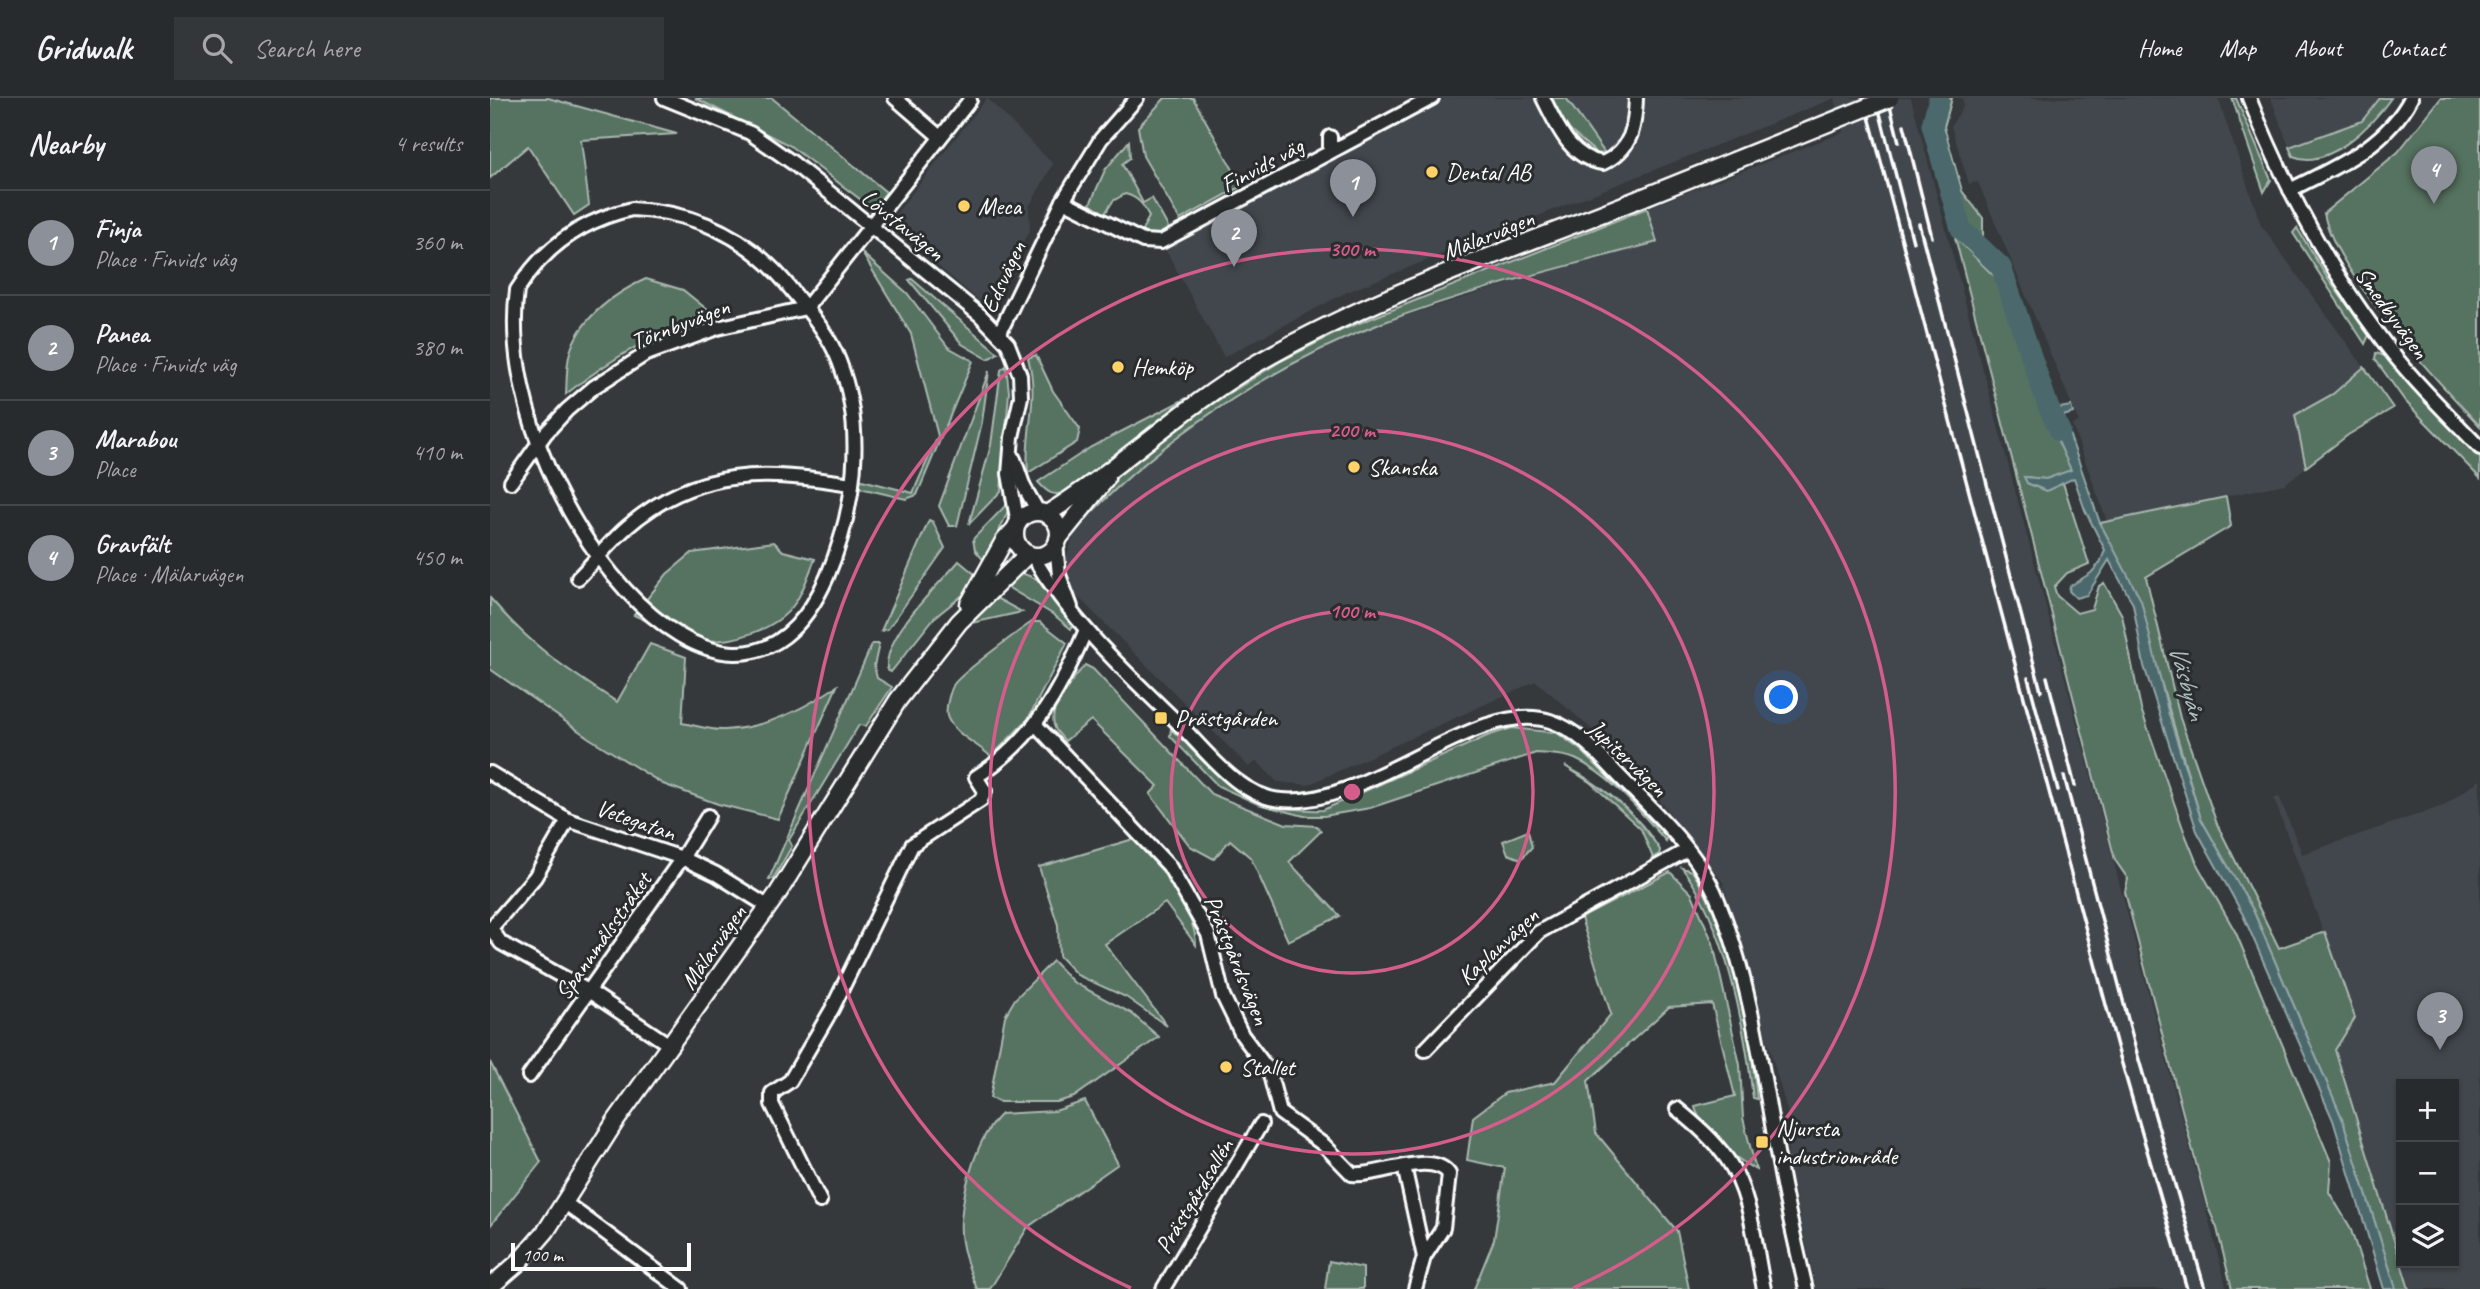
<!DOCTYPE html>
<meta charset="utf-8">
<style>
:root{--surface:#282b2d;--page:#343739;--text:#f1f3f6;--muted:#a5a7aa;--line:#444749;--accent:#8c9099}
body{margin:0;font-family:Caveat,sans-serif;background:var(--page);color:var(--text)}
.controls{position:absolute;right:21px;bottom:21px;display:grid;overflow:hidden;border-radius:0px;box-shadow:0 2px 5px #0004}
.controls button{width:63px;height:63px;display:grid;place-items:center;padding:0;border:0;border-bottom:2px solid var(--line);background:var(--surface);color:var(--text);font:35px sans-serif}
.scale{position:absolute;left:21px;bottom:18px;width:180px;box-sizing:border-box;padding-left:7px;border:4px solid #fff;border-top:0;font-size:19px;line-height:24px;white-space:nowrap;color:#fff;-webkit-text-stroke:5px #2a2d2e;paint-order:stroke}
.you{position:absolute;left:1292px;top:600px;width:24px;height:24px;margin:-18px;border:5px solid #fff;border-radius:50%;background:#1a73e8;box-shadow:0 0 0 10px #1a73e833}
.badge{display:grid;place-items:center;width:46px;height:46px;border-radius:50%;background:var(--accent);color:#fff;font-size:23px;font-weight:700}
.pin{position:absolute;translate:-50% -58px;filter:drop-shadow(0 2px 4px #0008)}
.pin::after{content:'';position:absolute;top:37px;width:24px;height:21px;background:inherit;clip-path:polygon(0 0,100% 0,50% 100%)}
.list{margin:0;padding:0;list-style:none}
h2{display:flex;justify-content:space-between;align-items:center;height:91px;margin:0;padding:0 28px;font-size:30px}
h2 small{font-size:23px;font-weight:400;color:var(--muted)}
.list li{display:grid;grid-template-columns:46px 1fr auto;gap:21px;align-items:center;box-sizing:border-box;height:105px;padding:0 28px;border-top:2px solid var(--line)}
.list b{display:block;font-size:26px;white-space:nowrap}
.list p{margin:0;font-size:23px;white-space:nowrap;color:var(--muted)}
.list em{font-size:23px;font-style:normal;color:var(--muted)}
.icon{flex:none;width:38px;height:38px;fill:none;stroke:currentColor;stroke-width:2;stroke-linecap:round;stroke-linejoin:round}
.map{position:relative;flex:none;width:1990px;height:1191px;overflow:hidden}
header{display:flex;align-items:center;gap:42px;box-sizing:border-box;height:98px;padding:0 35px;background:var(--surface);border-bottom:2px solid var(--line)}
header strong{font-size:33px}
nav{display:flex;gap:38px;margin-inline-start:auto;font-size:24px}
.search{width:490px;height:63px;background:var(--page);display:flex;align-items:center;gap:18px;box-sizing:border-box;padding:0 24px;border-radius:0px;color:var(--muted);font-size:26px}
main{display:flex}
aside{flex:1;background:var(--surface)}
.map>svg:first-child{display:block}
</style>
<header>
<strong>Gridwalk</strong>
<div class="search"><svg class="icon" aria-label="search" viewBox="0 0 24 24"><circle cx="10" cy="10" r="6"/><path d="M15 15l6 6"/></svg>Search here</div>
<nav><a>Home</a><a>Map</a><a>About</a><a>Contact</a></nav>
</header>
<main>
<aside>
<h2>Nearby<small>4 results</small></h2>
<ul class="list">
<li><span class="badge">1</span><div><b>Finja</b><p>Place · Finvids väg</p></div><em>360 m</em></li>
<li><span class="badge">2</span><div><b>Panea</b><p>Place · Finvids väg</p></div><em>380 m</em></li>
<li><span class="badge">3</span><div><b>Marabou</b><p>Place</p></div><em>410 m</em></li>
<li><span class="badge">4</span><div><b>Gravfält</b><p>Place · Mälarvägen</p></div><em>450 m</em></li>
</ul>
</aside>
<div class="map">
<svg width="1990" height="1191" viewBox="0 0 1990 1191">
<rect width="100%" height="100%" fill="#35393c"/>
<filter id="ink" filterUnits="userSpaceOnUse"><feTurbulence type="fractalNoise" baseFrequency=".0143" numOctaves="2"/><feDisplacementMap in="SourceGraphic" scale="14" xChannelSelector="R" yChannelSelector="G"/><feConvolveMatrix kernelMatrix="1 2 1 2 8 2 1 2 1" color-interpolation-filters="sRGB"/></filter>
<g filter="url(#ink)">
<g fill="#42474d" fill-rule="evenodd">
<path d="M497,0L563,66L539,109L540,133L492,205L398,126Z"/>
<path d="M956,0H1345L857,194L734,259L674,149Z"/>
<path d="M1345,0H1421L1737,1191H1326L1298,1065V1016L1233,784L1142,666L1046,583L818,687L787,684L767,663L759,669L586,497L575,464L586,431L623,390L706,327L796,269L892,225L1053,175L1166,144L1157,110L1354,34Z"/>
<path d="M1472,0H1728L1771,127L1874,269L1843,296L1805,317L1816,369L1795,386L1617,423L1582,327L1589,324L1488,84L1479,86L1461,28L1474,7Z"/>
<path d="M1781,0H1890L1872,23L1799,49Z"/>
<path d="M1990,682V1191H1919L1845,951L1865,919L1784,701L1789,698L1812,756L1953,708ZM1911,986H1964V1165H1911Z"/>
</g>
<g fill="#567261" stroke="#aab8b0" stroke-width="2">
<path d="M0,0H58L187,36L91,42L99,107L84,117L38,48L0,80Z"/>
<path d="M205,0H282L396,94L383,111L299,47Z"/>
<path d="M675,0H703L752,88L690,122L653,58L648,29Z"/>
<path d="M1058,0H1076L1114,54L1109,57L1072,26Z"/>
<path d="M1455,0H1462L1454,29L1472,93L1493,120V141L1474,128L1448,32Z"/>
<path d="M1742,0H1746L1781,82L1774,94Z"/>
<path d="M1890,0H1901C1883,26 1838,73 1803,58L1799,49L1872,23Z"/>
<path d="M1951,0H1990V328C1948,284 1844,173 1834,115L1908,54Z"/>
<path d="M639,43L640,60L632,66L653,105L662,100L678,129L672,137L654,136L652,132L659,119C654,107 648,99 635,96L623,103L614,117L600,106L615,72Z"/>
<path d="M1157,110L1167,144C1075,169 980,191 892,225C778,269 668,342 586,431L638,365L700,320L791,263L852,232Z"/>
<path d="M1807,130L1838,181L1879,237L1875,246L1803,135Z"/>
<path d="M1465,139L1509,183L1556,317L1582,372L1556,381L1535,379L1537,385L1556,393L1573,385L1599,466L1577,475L1564,489L1567,498L1587,515L1602,511L1609,488L1614,485L1632,517L1651,611L1695,736L1708,768L1746,835L1841,1064L1839,1094L1860,1129L1880,1191H1742L1727,1130L1717,1107L1635,794L1638,781L1625,762Z"/>
<path d="M372,155L417,195L458,249L483,263L427,397L416,401L366,389L368,381L423,395L448,338L421,236Z"/>
<path d="M156,181L193,192L224,217C167,233 123,259 76,296C77,282 76,264 81,251C92,219 126,194 156,181Z"/>
<path d="M422,181L508,255L498,261L472,246L419,182Z"/>
<path d="M1886,255L1895,258L1990,358V380L1915,303L1885,261Z"/>
<path d="M546,257L563,293L590,331L587,344L538,375C534,332 550,302 538,260Z"/>
<path d="M516,268L519,294L511,393L479,426L501,347L511,272Z"/>
<path d="M1874,269L1903,310L1858,337L1816,369L1805,317L1843,296Z"/>
<path d="M499,273L492,324L467,428H459L449,408Z"/>
<path d="M697,300L576,394C562,399 557,394 548,384L601,349Z"/>
<path d="M1736,399L1741,428L1656,479L1690,620L1727,726L1789,850L1835,834L1865,920L1845,952L1919,1191H1906L1852,1020L1763,812L1711,721L1665,563L1625,455L1610,425Z"/>
<path d="M517,406L519,411L495,464L485,452L483,441Z"/>
<path d="M439,422L443,424L455,450L398,531L391,533Z"/>
<path d="M284,444L293,453L325,461C319,475 314,492 305,505C287,532 241,546 209,542C186,539 165,527 144,517L177,476L202,455Z"/>
<path d="M469,463L487,478L474,496L444,520L401,574L397,572C394,536 446,490 469,463Z"/>
<path d="M529,474L547,481L583,527L581,531L564,517L514,487Z"/>
<path d="M0,500C41,548 74,570 127,604L160,546L196,559L192,625C205,627 222,633 235,632C276,630 314,611 347,588L288,721L228,706L173,686L99,640L0,571Z"/>
<path d="M506,500L532,514L482,525L498,505Z"/>
<path d="M542,524H550L577,545L538,621L501,659C490,647 462,635 457,618C455,610 460,593 464,586C473,574 527,534 542,524Z"/>
<path d="M382,546H389L384,568L387,580L402,589L376,628L369,627L299,742L302,748L283,781H279Z"/>
<path d="M595,567L603,571L721,696L796,726L827,728L831,733L799,764L850,818L798,843L761,760L740,742L724,761L700,748L660,696L668,688L601,622L575,643C572,639 566,634 565,630C556,609 583,582 595,567Z"/>
<path d="M1022,630L1067,635L1092,653L1177,739L1176,743C1150,714 1121,677 1085,661C1074,656 1058,656 1046,655L880,710L834,718H814L768,706L728,688L680,638L681,631C729,676 762,715 833,712L997,638Z"/>
<path d="M1075,668C1113,688 1147,715 1170,752L1169,757L1163,760L1151,731L1101,685Z"/>
<path d="M1038,733L1042,749L1031,761L1018,756L1013,743Z"/>
<path d="M647,740C669,764 706,815 706,847L675,805L615,846L677,928L636,899L587,877L569,858L568,827L549,769Z"/>
<path d="M1192,770L1202,773C1245,839 1259,923 1267,1001L1263,1000C1255,930 1236,826 1192,770Z"/>
<path d="M1180,774L1202,796L1223,845L1250,967L1253,1020L1266,1072C1244,1060 1210,1032 1205,1008L1245,998L1222,906L1179,909L1098,983L1106,1035L1187,1133L1199,1191H984L1004,1142L1015,1070L977,1062L983,1019L1015,995L1065,984L1121,916L1091,820Z"/>
<path d="M563,863L583,884L641,915L669,939L584,999L567,1004H510L500,1000L515,918L525,901Z"/>
<path d="M0,964L51,1064L0,1128Z"/>
<path d="M595,1003L628,1066L538,1129L500,1191H487C478,1169 469,1146 471,1122C474,1088 487,1039 511,1016L565,1013Z"/>
<path d="M839,1163L873,1170V1191H835Z"/>
</g>
<path fill="#4b696c" stroke="#93a5a7" stroke-width="2" d="M1566,306L1570,310L1581,308L1583,315L1573,318L1610,425L1651,502L1679,617L1711,721L1763,812L1852,1020L1906,1191H1894L1843,1022L1753,817L1707,733L1654,568L1643,506L1619,462L1597,497L1586,500L1579,493L1580,488L1601,475L1610,465L1615,452L1595,412L1584,380L1556,393L1537,385L1534,379L1556,381L1581,372L1556,317L1558,308Z"/>
<g fill="none" stroke-linecap="round" stroke-linejoin="round">
<path stroke="#4b696c" stroke-width="21" d="M1449,0L1442,27L1471,131L1511,169L1558,308L1570,333"/>
<g stroke="#fff" stroke-width="18">
<g id="minor">
<path d="M174,0L260,35L303,65L490,217L518,246L530,277L531,299L522,339L519,376L528,426"/>
<path d="M405,0L450,39"/>
<path d="M1053,0C1067,27 1079,60 1113,65C1142,51 1145,29 1146,0"/>
<path d="M1759,0C1793,85 1835,165 1890,239C1919,279 1956,314 1990,350"/>
<path d="M840,54V39"/>
<path d="M1800,92C1846,69 1896,48 1921,0"/>
<path d="M573,103L653,143L671,144L942,0"/>
<path d="M142,111C209,114 263,141 304,195C321,216 339,237 349,263C376,332 365,412 337,479C240,700 0,388 27,192C54,149 93,122 142,111Z"/>
<path d="M509,236L573,103L611,41L647,0"/>
<path d="M524,361L534,389L549,415"/>
<path d="M21,384L55,336L77,312L104,289L156,256L227,230L316,210L480,2"/>
<path d="M566,446L569,477L581,509"/>
<path d="M542,457C580,522 632,571 686,623C715,651 748,699 792,702C878,710 987,599 1060,623C1091,633 1113,662 1135,684C1168,717 1209,756 1227,800C1262,886 1273,980 1290,1071C1297,1111 1307,1151 1316,1191"/>
<path d="M88,480C104,464 119,445 136,430C206,368 276,373 362,386"/>
<path d="M546,627L679,768L718,836L733,898L752,937L779,973L790,1015L834,1047L862,1076C886,1080 942,1051 959,1076L953,1130L934,1159L925,1191"/>
<path d="M0,675L78,722L192,760L226,776L279,809"/>
<path d="M0,829L11,845L100,894L181,948"/>
<path d="M1,830L45,779L78,722"/>
<path d="M935,952L1049,834L1197,752"/>
<path d="M39,978L192,760L218,718"/>
<path d="M1187,1011C1205,1026 1223,1041 1237,1061C1262,1096 1265,1150 1274,1191"/>
<path d="M914,1068L934,1159"/>
<path d="M330,1103L282,1006V995L300,983L342,911L422,747L491,702L495,693L486,679C543,643 569,595 595,534"/>
<path d="M74,1104L191,1191"/>
<path d="M673,1191L771,1026"/>
</g>
</g>
<g stroke="#fff" stroke-width="21">
<g id="major">
<circle cx="547" cy="436" r="22"/>
<path d="M557,416C629,371 690,311 764,267C885,196 1024,151 1154,99"/>
<path d="M568,441L616,381"/>
<path d="M479,506L514,443L525,431"/>
<path d="M0,1189L29,1164L56,1133L125,1024L288,795L408,602L469,524L538,456"/>
</g>
</g>
<use href="#minor" stroke="#2a2d2e" stroke-width="12"/>
<use href="#major" stroke="#2a2d2e" stroke-width="16"/>
<g stroke="#fff" stroke-width="3.5">
<path d="M1374,0L1628,952L1697,1191"/>
<path d="M1386,0L1423,144"/>
<path d="M1398,0L1409,44"/>
<path d="M1414,27L1442,139"/>
<path d="M1429,126L1551,593"/>
<path d="M1557,579L1585,688"/>
<path d="M1538,580L1568,692"/>
<path d="M1574,678L1645,948L1715,1191"/>
</g>
<g stroke="#fff" stroke-width="21" stroke-linecap="butt">
<path id="major-bridge" d="M1154,99L1400,0"/>
</g>
<use href="#major-bridge" stroke="#2a2d2e" stroke-width="16"/>
</g>
</g>
<g fill="none" stroke="#d45d8c" stroke-width="3.5">
<circle cx="862" cy="694" r="181"/>
<circle cx="862" cy="694" r="362"/>
<path d="M641 1190A543 543 0 1 1 1083 1190"/>
</g>
<g fill="#ffd166" stroke="#2a2d2e" stroke-width="2.5">
<circle cx="942" cy="74" r="7"/>
<circle cx="474" cy="108" r="7"/>
<circle cx="628" cy="269" r="7"/>
<circle cx="864" cy="369" r="7"/>
<rect x="664" y="613" width="14" height="14" rx="3.5"/>
<circle cx="736" cy="969" r="7"/>
<rect x="1265" y="1037" width="14" height="14" rx="3.5"/>
</g>
<g text-anchor="middle" stroke-width="6" stroke-linejoin="round" paint-order="stroke">
<g font-size="24" fill="#fff" stroke="#2a2d2e">
<text transform="translate(772 67) rotate(-28)" y="8">Finvids väg</text>
<text transform="translate(413 127) rotate(39)" y="8">Lövstavägen</text>
<text transform="translate(998 137) rotate(-22)" y="8">Mälarvägen</text>
<text transform="translate(513 179) rotate(-65)" y="8">Edsvägen</text>
<text transform="translate(1902 215) rotate(54)" y="8">Smedbyvägen</text>
<text transform="translate(190 226) rotate(-21)" y="8">Törnbyvägen</text>
<text transform="translate(1138 660) rotate(44)" y="8">Jupitervägen</text>
<text transform="translate(146 722) rotate(19)" y="8">Vetegatan</text>
<text transform="translate(113 838) rotate(-55)" y="8">Spannmålsstråket</text>
<text transform="translate(1008 848) rotate(-43)" y="8">Kaplanvägen</text>
<text transform="translate(223 849) rotate(-55)" y="8">Mälarvägen</text>
<text transform="translate(747 862) rotate(68)" y="8">Prästgårdsvägen</text>
<text transform="translate(704 1098) rotate(-59)" y="8">Prästgårdsallén</text>
</g>
<g font-size="24" fill="#fff" stroke="#2a2d2e" text-anchor="start">
<text x="956" y="82">Dental AB</text>
<text x="488" y="116">Meca</text>
<text x="642" y="277">Hemköp</text>
<text x="878" y="377">Skanska</text>
<text x="685" y="628">Prästgården</text>
<text x="750" y="977">Stallet</text>
<text x="1286" y="1038">Njursta<tspan x="1286" dy="28">industriområde</tspan></text>
</g>
<g font-size="26" font-style="italic" fill="#aebcbd" stroke="#2a2d2e">
<text transform="translate(1698 584) rotate(74)" y="9">Väsbyån</text>
</g>
</g>
<circle cx="862" cy="694" r="10" fill="#d45d8c" stroke="#2a2d2e" stroke-width="3.5"/>
<g font-size="21" text-anchor="middle" font-weight="bold" fill="#d45d8c" stroke="#2a2d2e" stroke-width="6" stroke-linejoin="round" paint-order="stroke">
<text x="862" y="158">300 m</text>
<text x="862" y="339">200 m</text>
<text x="862" y="520">100 m</text>
</g>
</svg>
<div class="controls">
<button>+</button>
<button>−</button>
<button><svg class="icon" aria-label="layers" viewBox="0 0 24 24"><path d="M12 4l9 5-9 5-9-5zM3 14l9 5 9-5"/></svg></button>
</div>
<div class="scale">100 m</div>
<div class="you"></div>
<div class="pin badge" style="left:863px;top:119px">1</div>
<div class="pin badge" style="left:744px;top:169px">2</div>
<div class="pin badge" style="left:1950px;top:952px">3</div>
<div class="pin badge" style="left:1944px;top:106px">4</div>
</div>
</main>
